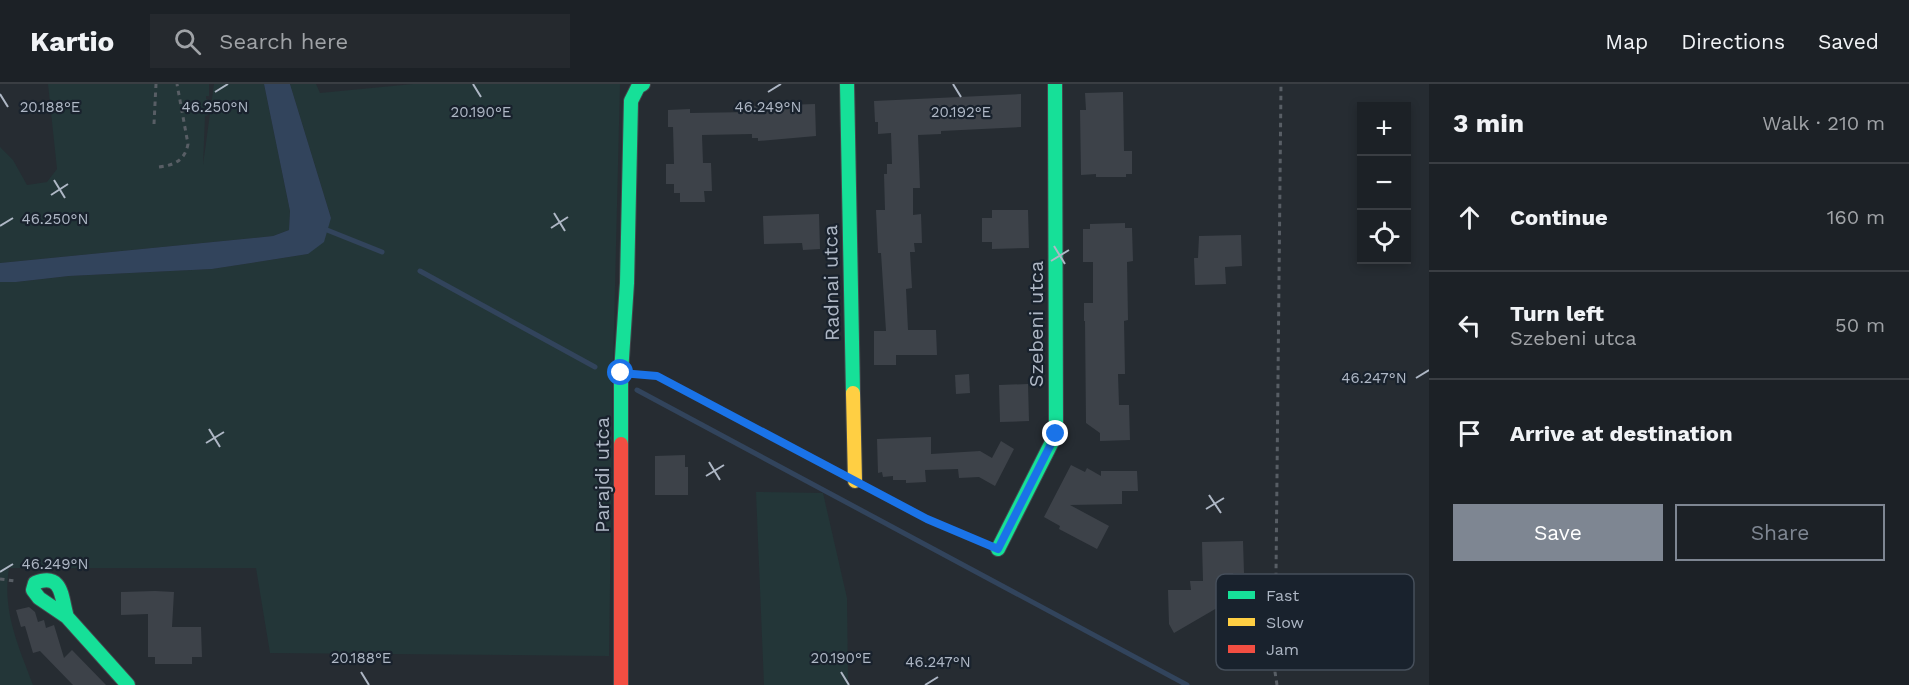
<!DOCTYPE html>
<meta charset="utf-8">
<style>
:root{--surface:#1c2126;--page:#25292e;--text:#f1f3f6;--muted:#a0a3a7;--line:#3a3e43;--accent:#7e8692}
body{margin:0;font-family:"Work Sans",sans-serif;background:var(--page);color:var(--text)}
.controls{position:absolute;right:18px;top:18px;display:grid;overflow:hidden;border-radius:0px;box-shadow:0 3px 9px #0003}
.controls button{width:54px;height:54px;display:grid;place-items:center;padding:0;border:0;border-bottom:2px solid var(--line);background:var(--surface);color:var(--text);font:30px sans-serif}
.stop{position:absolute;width:18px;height:18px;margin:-14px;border:4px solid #1a73e8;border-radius:50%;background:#fff}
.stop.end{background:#1a73e8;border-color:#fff;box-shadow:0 2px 6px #0008}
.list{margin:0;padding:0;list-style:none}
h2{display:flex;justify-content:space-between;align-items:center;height:78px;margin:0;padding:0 24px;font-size:26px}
h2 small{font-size:20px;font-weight:400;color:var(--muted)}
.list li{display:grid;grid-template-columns:39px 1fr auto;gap:18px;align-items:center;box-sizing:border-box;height:108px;padding:0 24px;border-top:2px solid var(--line)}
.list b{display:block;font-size:22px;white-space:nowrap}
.list p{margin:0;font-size:20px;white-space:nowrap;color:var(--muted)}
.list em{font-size:20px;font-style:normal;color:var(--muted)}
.actions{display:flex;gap:12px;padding:18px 24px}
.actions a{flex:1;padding:14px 0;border:2px solid var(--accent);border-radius:0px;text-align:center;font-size:21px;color:var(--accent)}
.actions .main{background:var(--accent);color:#fff}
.icon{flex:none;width:33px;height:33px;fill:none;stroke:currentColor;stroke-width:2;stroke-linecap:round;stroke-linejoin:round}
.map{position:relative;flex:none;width:1429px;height:601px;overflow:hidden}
header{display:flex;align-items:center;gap:36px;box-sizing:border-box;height:84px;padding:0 30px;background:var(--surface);border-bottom:2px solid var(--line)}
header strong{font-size:28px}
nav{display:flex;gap:33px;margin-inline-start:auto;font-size:21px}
.search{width:420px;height:54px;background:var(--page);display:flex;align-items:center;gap:15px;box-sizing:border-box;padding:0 21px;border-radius:0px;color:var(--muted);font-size:22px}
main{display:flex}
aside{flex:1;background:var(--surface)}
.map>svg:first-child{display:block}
</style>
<header>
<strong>Kartio</strong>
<div class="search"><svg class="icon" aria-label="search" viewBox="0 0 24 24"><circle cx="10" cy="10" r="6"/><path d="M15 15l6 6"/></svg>Search here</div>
<nav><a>Map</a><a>Directions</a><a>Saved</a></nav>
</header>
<main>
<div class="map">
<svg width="1429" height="601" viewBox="0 0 1429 601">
<rect width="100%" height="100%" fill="#262c32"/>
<g fill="#233638">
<path d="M48,0H209V12H206V15L209,16L208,31L205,32L203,81L214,0H264L290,127L289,146L273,152L0,179V63L13,76L27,101L47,98L57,85Z"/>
<path d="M290,0H316L320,9L413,0H620L613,284L609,572L270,569L256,484H9C2,527 18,561 33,601H0V198H16L69,192L212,185L308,170L331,134Z"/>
<path d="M756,408L823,409L847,514L848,601H764Z"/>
</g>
<path fill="#32445c" d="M264,0H290L331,134L324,158L308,170L212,185L69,192L16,198H0V179L273,152L289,146L290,127Z"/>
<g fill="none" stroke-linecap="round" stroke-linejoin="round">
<g stroke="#32445c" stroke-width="5">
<path d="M327,146L382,168"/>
<path d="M420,187L595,283"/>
<path d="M637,306L1187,601"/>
</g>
</g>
<g fill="#3d4249">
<path d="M1123,8L1124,67H1132V90H1126V93H1096V90L1081,91L1080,26H1086L1085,9Z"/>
<path d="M1021,10V43L941,47V50L918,51L920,104H913V131L921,130L922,159H914L915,168H910L912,204L906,205L908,246H936L937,271H896V281H874V247H886L881,169H878L876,126H885L884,90H887V80H892L891,49L878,50V38H875L874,17Z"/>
<path d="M815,20L816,52L758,57V54H752V50L702,51L703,79H711L712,107H704L705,118H680V109H674V100H666V80H674L673,43H668V26L690,25V29L751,28V22Z"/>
<path d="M992,126H1028L1029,164L992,165V158H982V134H992Z"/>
<path d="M819,130L820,165L803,166L802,159L764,160L763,132Z"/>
<path d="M1125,139V144H1132L1133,177L1127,178L1128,236L1124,237L1125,290H1118L1119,321H1129L1130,356L1100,357V349L1086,339L1085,237H1084V219H1093V178H1083V145H1090V140Z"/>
<path d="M1241,151L1242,182L1225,183L1226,200L1195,201L1194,174H1198L1199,152Z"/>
<path d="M969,290L970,309L956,310L955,291Z"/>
<path d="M1028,300L1029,337L1000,338L999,301Z"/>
<path d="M931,353V370L980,367L992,374L1001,357L1014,365L995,402L979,393L959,394L958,385L925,386L926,398L906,399V396H893V392L883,393L882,388L878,389L877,355Z"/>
<path d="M685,371V383H688V411H655V372Z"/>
<path d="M1071,381L1085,388L1087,384L1101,392V387H1137L1138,407H1122V420L1070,421L1109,442L1097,465L1059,445L1060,442L1044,433Z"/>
<path d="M1243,457L1244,489H1233L1241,510L1174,549L1169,540L1168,506H1191L1190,497H1203L1202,458Z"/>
<path d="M155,507L174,508L172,543H201L202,573H192V580H155V573H148V530L121,531V508Z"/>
<path d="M29,523L35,528L38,538L44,536L46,544L54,541L64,574L72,566L106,601H73L40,567L33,569L25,542L21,543L16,526Z"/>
</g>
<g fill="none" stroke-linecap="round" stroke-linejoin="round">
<g stroke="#44484d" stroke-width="16">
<g id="fast">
<path d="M847,0L853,309"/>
<path d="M621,360V289L627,199L631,17L638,3L643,0"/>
<path d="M998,465L1056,350L1055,0"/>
<path d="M67,533C61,513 63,488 35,499L33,506L39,514L67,533L128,601"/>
</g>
</g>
<g stroke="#44484d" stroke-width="16">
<path id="slow" d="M853,309L855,397"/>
</g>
<g stroke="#44484d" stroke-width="16">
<path id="jam" d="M621,360V601"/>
</g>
<g stroke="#585e65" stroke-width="3" stroke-dasharray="4.5 4.5" stroke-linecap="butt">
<path d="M154,40L156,0"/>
<path d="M159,83C175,81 185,76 188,60L177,0"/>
<path d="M641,291L657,292L836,387"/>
<path d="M871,406L927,435L981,458"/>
<path d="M0,495L15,497"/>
<path d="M1277,601L1275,588L1281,0"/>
</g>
<use href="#fast" stroke="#16e098" stroke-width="14"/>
<use href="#slow" stroke="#ffcf43" stroke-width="14"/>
<use href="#jam" stroke="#f24e42" stroke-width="14"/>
</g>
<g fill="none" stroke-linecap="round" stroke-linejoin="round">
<path stroke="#1a73e8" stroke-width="8" d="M621,289L657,292L927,435L998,465L1056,350"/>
</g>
<path fill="none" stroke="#aeb7c5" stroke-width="2" d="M473,0L481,13M953,0L961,13M215,8L228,0M768,8L781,0M0,10L8,23M54,96L65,114M51,111L68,100M554,129L565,147M0,142L13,134M551,144L568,133M1054,162L1065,180M1051,177L1069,166M1416,294L1429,286M209,345L220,363M206,359L224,348M709,378L720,396M706,392L724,381M1209,411L1221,429M1206,425L1224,414M0,488L13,480M361,588L369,601M841,588L849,601M925,601L938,593"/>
<g text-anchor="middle" stroke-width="4.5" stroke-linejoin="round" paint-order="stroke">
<g font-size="20" fill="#aeb7c5" stroke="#19222d">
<text transform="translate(831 199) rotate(-91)" y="7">Radnai utca</text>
<text transform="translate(1036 240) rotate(-90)" y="7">Szebeni utca</text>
<text transform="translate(602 391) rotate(-90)" y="7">Parajdi utca</text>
</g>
</g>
<rect x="1216" y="490" width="198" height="96" rx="9" fill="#19222d" stroke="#464f5b" stroke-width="1.5"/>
<rect x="1228" y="507" width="27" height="8" fill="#16e098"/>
<rect x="1228" y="534" width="27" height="8" fill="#ffcf43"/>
<rect x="1228" y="561" width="27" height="8" fill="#f24e42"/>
<g font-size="16" fill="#aeb7c5">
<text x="1266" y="517">Fast</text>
<text x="1266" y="544">Slow</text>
<text x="1266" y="571">Jam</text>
</g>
<g font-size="15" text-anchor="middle" fill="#aeb7c5" stroke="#19222d" stroke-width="4.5" stroke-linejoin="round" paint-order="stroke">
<text x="50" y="28">20.188°E</text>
<text x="215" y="28">46.250°N</text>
<text x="768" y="28">46.249°N</text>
<text x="481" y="33">20.190°E</text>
<text x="961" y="33">20.192°E</text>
<text x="55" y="140">46.250°N</text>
<text x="1374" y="299">46.247°N</text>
<text x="55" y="485">46.249°N</text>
<text x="361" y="579">20.188°E</text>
<text x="841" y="579">20.190°E</text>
<text x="938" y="583">46.247°N</text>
</g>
</svg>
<div class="controls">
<button>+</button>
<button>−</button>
<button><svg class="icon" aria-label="locate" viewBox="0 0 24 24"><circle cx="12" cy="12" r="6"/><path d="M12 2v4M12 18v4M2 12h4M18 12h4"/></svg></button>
</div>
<div class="stop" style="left:621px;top:289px"></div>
<div class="stop end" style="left:1056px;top:350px"></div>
</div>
<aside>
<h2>3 min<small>Walk · 210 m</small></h2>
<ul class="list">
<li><svg class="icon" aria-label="ahead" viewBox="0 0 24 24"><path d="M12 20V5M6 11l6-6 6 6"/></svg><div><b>Continue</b></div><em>160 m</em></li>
<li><svg class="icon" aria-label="left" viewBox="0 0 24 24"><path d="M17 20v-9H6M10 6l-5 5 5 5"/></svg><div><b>Turn left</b><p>Szebeni utca</p></div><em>50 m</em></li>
<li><svg class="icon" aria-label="arrive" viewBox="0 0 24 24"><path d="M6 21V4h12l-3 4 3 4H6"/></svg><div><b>Arrive at destination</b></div></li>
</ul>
<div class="actions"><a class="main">Save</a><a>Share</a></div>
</aside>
</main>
